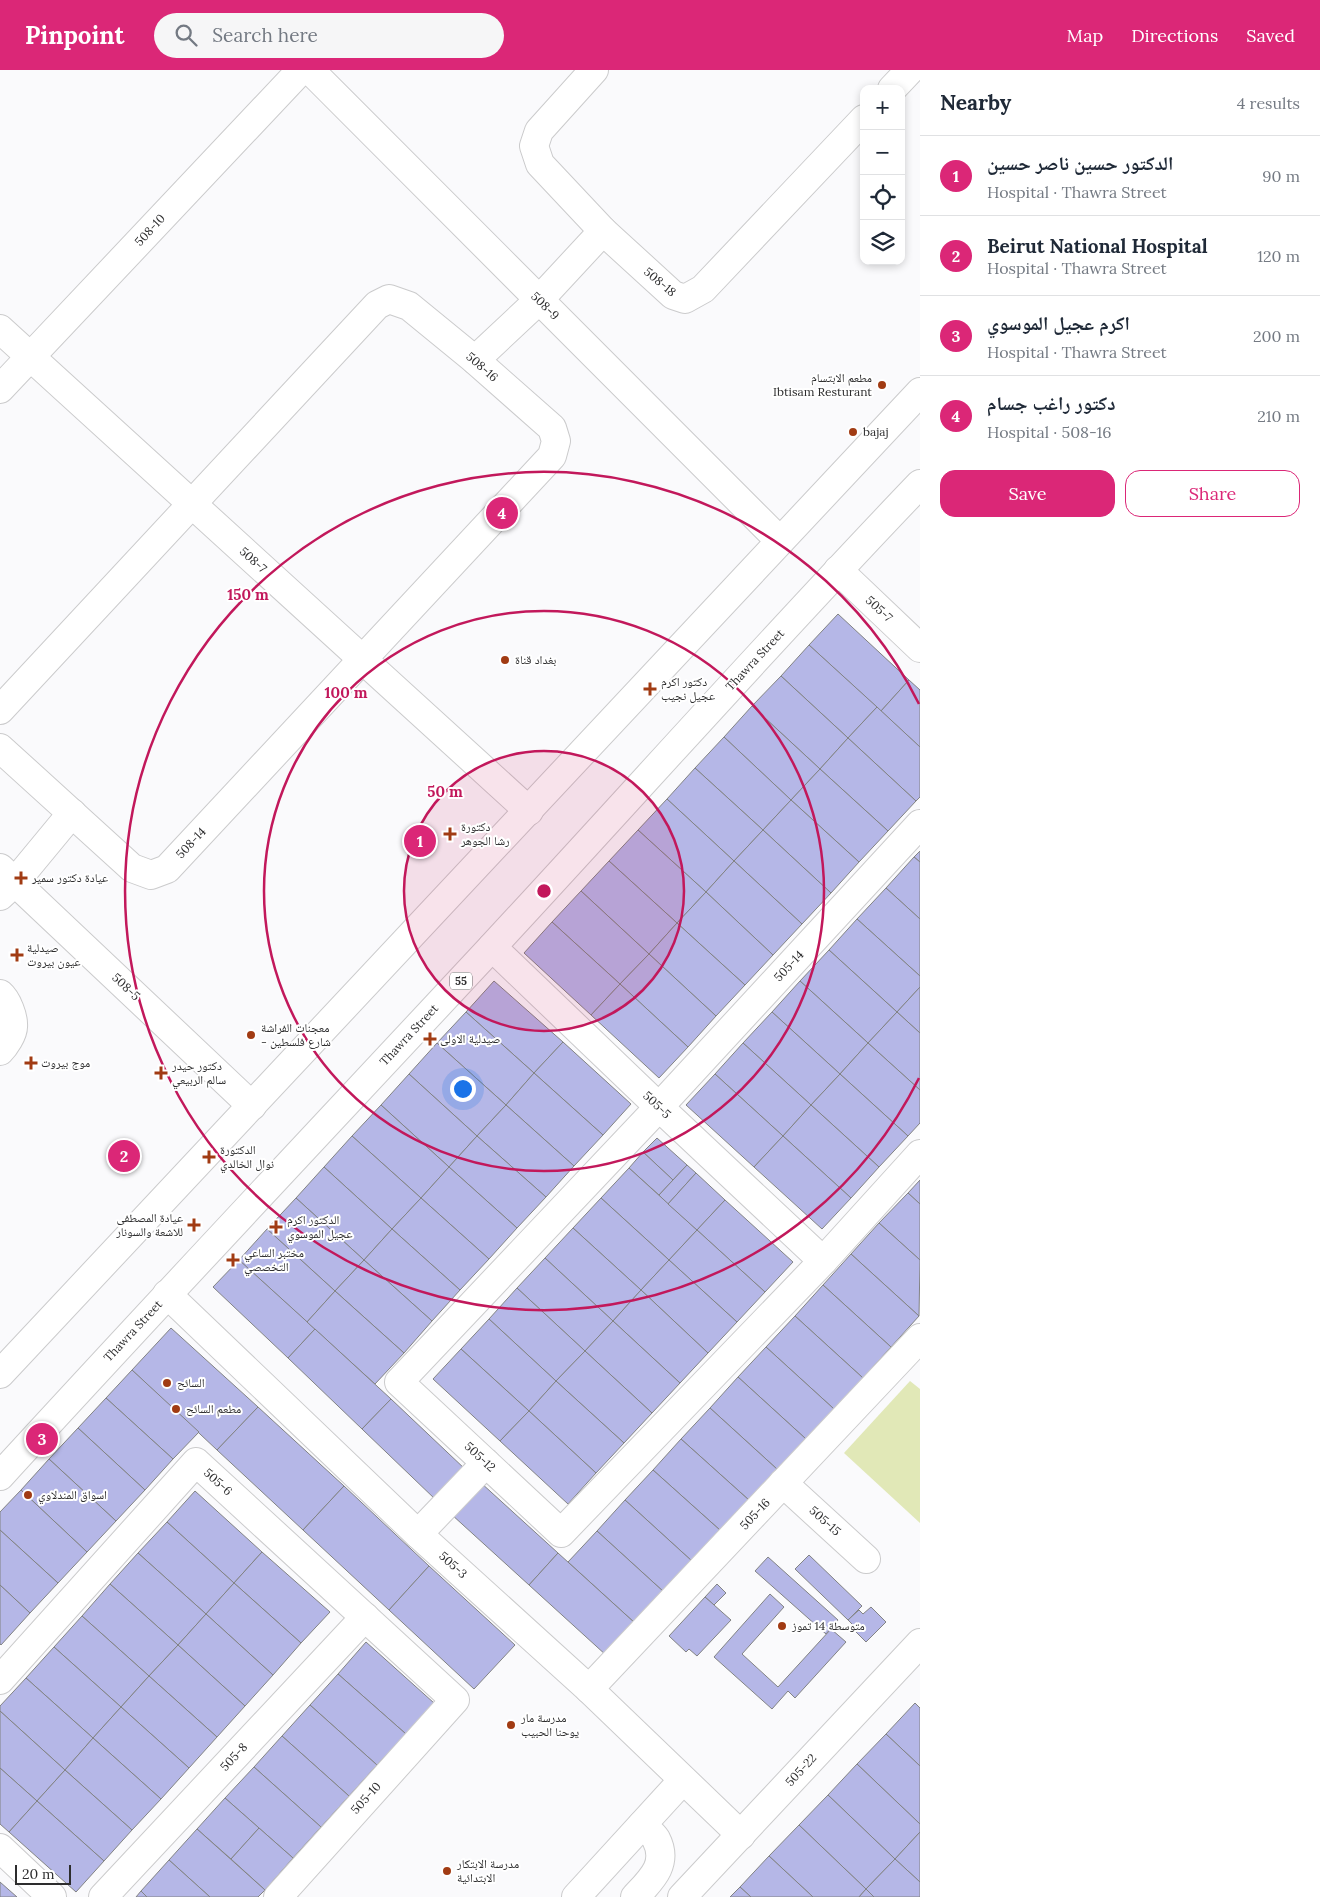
<!DOCTYPE html>
<meta charset="utf-8">
<style>
:root{--surface:#fff;--page:#f6f6f7;--text:#1f2937;--muted:#747a83;--line:#e0e1e3;--accent:#db2777}
body{margin:0;font-family:Lora,"Noto Naskh Arabic",serif;background:var(--page);color:var(--text)}
.controls{position:absolute;right:15px;top:15px;display:grid;overflow:hidden;border-radius:10px;box-shadow:0 2px 8px #0003}
.controls button{width:45px;height:45px;display:grid;place-items:center;padding:0;border:0;border-bottom:1px solid var(--line);background:var(--surface);color:var(--text);font:25px sans-serif}
.scale{position:absolute;left:15px;bottom:12px;width:56px;box-sizing:border-box;padding-left:5px;border:2px solid #2d2d2e;border-top:0;font-size:14px;line-height:18px;white-space:nowrap;color:#2d2d2e;-webkit-text-stroke:4px #fff;paint-order:stroke}
.you{position:absolute;left:462px;top:1018px;width:18px;height:18px;margin:-12px;border:4px solid #fff;border-radius:50%;background:#1a73e8;box-shadow:0 0 0 8px #1a73e833}
.badge{display:grid;place-items:center;width:32px;height:32px;border-radius:50%;background:var(--accent);color:#fff;font-size:16px;font-weight:700}
.pin{position:absolute;translate:-50% -50%;border:2px solid #fff;box-shadow:0 1px 5px #0006}
.list{margin:0;padding:0;list-style:none}
h2{display:flex;justify-content:space-between;align-items:center;height:65px;margin:0;padding:0 20px;font-size:21px}
h2 small{font-size:16px;font-weight:400;color:var(--muted)}
.list li{display:grid;grid-template-columns:32px 1fr auto;gap:15px;align-items:center;box-sizing:border-box;height:80px;padding:0 20px;border-top:1px solid var(--line)}
.list b{display:block;font-size:19px;white-space:nowrap}
.list p{margin:0;font-size:16px;white-space:nowrap;color:var(--muted)}
.list em{font-size:16px;font-style:normal;color:var(--muted)}
.actions{display:flex;gap:10px;padding:15px 20px}
.actions a{flex:1;padding:11px 0;border:1px solid var(--accent);border-radius:15px;text-align:center;font-size:18px;color:var(--accent)}
.actions .main{background:var(--accent);color:#fff}
.icon{flex:none;width:28px;height:28px;fill:none;stroke:currentColor;stroke-width:2;stroke-linecap:round;stroke-linejoin:round}
.map{position:relative;flex:none;width:920px;height:1827px;overflow:hidden}
header{display:flex;align-items:center;gap:30px;box-sizing:border-box;height:70px;padding:0 25px;background:var(--accent);color:#fff}
header strong{font-size:24px}
nav{display:flex;gap:28px;margin-inline-start:auto;font-size:18px}
.search{width:350px;height:45px;background:var(--page);display:flex;align-items:center;gap:12px;box-sizing:border-box;padding:0 18px;border-radius:28px;color:var(--muted);font-size:19px}
main{display:flex}
aside{flex:1;background:var(--surface)}
.map>svg:first-child{display:block}
</style>
<header>
<strong>Pinpoint</strong>
<div class="search"><svg class="icon" aria-label="search" viewBox="0 0 24 24"><circle cx="10" cy="10" r="6"/><path d="M15 15l6 6"/></svg>Search here</div>
<nav><a>Map</a><a>Directions</a><a>Saved</a></nav>
</header>
<main>
<div class="map">
<svg width="920" height="1827" viewBox="0 0 920 1827">
<rect width="100%" height="100%" fill="#fafafc"/>
<path fill="#e1e8b7" d="M910,1311L920,1319V1453L844,1383Z"/>
<g fill="#b5b7e7" stroke="#828384">
<path d="M838,544L909,610L881,641L809,575Z"/>
<path d="M809,575L877,637L848,668L781,606Z"/>
<path d="M781,606L848,668L820,699L752,636Z"/>
<path d="M909,610L920,620V677L881,641Z"/>
<path d="M752,636L820,699L791,730L724,667Z"/>
<path d="M877,637L920,677V727L916,731L848,668Z"/>
<path d="M724,667L791,730L763,760L695,698Z"/>
<path d="M848,668L916,731L888,761L820,699Z"/>
<path d="M695,698L763,760L734,791L667,729Z"/>
<path d="M820,699L888,761L859,792L791,730Z"/>
<path d="M667,729L734,791L706,822L638,760Z"/>
<path d="M791,730L859,792L831,823L763,760Z"/>
<path d="M638,760L706,822L677,853L609,791Z"/>
<path d="M763,760L831,823L802,854L734,791Z"/>
<path d="M920,781V792L914,787Z"/>
<path d="M914,787L920,792V849L886,818Z"/>
<path d="M609,791L677,853L649,884L581,821Z"/>
<path d="M734,791L802,854L773,885L706,822Z"/>
<path d="M886,818L920,849V906L857,849Z"/>
<path d="M581,821L649,884L620,914L552,852Z"/>
<path d="M706,822L773,885L745,915L677,853Z"/>
<path d="M857,849L920,906V917L897,942L829,880Z"/>
<path d="M552,852L620,914L591,945L524,883Z"/>
<path d="M677,853L745,915L716,946L649,884Z"/>
<path d="M829,880L897,942L868,973L800,911Z"/>
<path d="M649,884L716,946L688,977L620,914Z"/>
<path d="M494,911L563,972L534,1003L466,942Z"/>
<path d="M800,911L868,973L840,1004L772,942Z"/>
<path d="M620,914L688,977L659,1008L591,945Z"/>
<path d="M920,917V963L897,942Z"/>
<path d="M466,942L534,1003L506,1035L437,973Z"/>
<path d="M772,942L840,1004L811,1035L743,973Z"/>
<path d="M897,942L920,963V1020L868,973Z"/>
<path d="M563,972L631,1034L603,1065L534,1003Z"/>
<path d="M437,973L506,1035L477,1066L409,1004Z"/>
<path d="M743,973L811,1035L783,1066L715,1004Z"/>
<path d="M868,973L920,1020V1053L908,1066L840,1004Z"/>
<path d="M534,1003L603,1065L574,1096L506,1035Z"/>
<path d="M409,1004L477,1066L449,1097L381,1035Z"/>
<path d="M715,1004L783,1066L754,1097L686,1035Z"/>
<path d="M840,1004L908,1066L879,1097L811,1035Z"/>
<path d="M381,1035L449,1097L421,1128L352,1066Z"/>
<path d="M506,1035L574,1096L546,1127L477,1066Z"/>
<path d="M811,1035L879,1097L851,1128L783,1066Z"/>
<path d="M352,1066L421,1128L392,1159L324,1097Z"/>
<path d="M477,1066L546,1127L517,1158L449,1097Z"/>
<path d="M783,1066L851,1128L822,1159L754,1097Z"/>
<path d="M657,1068L687,1095L673,1110L643,1082Z"/>
<path d="M643,1082L673,1110L659,1125L629,1098Z"/>
<path d="M687,1095L696,1103L668,1134L659,1125Z"/>
<path d="M324,1097L392,1159L364,1190L296,1128Z"/>
<path d="M449,1097L517,1158L489,1189L421,1128Z"/>
<path d="M629,1098L697,1160L669,1190L601,1128Z"/>
<path d="M696,1103L725,1130L697,1160L668,1134Z"/>
<path d="M920,1110V1134L908,1123Z"/>
<path d="M908,1123L920,1134V1190L879,1153Z"/>
<path d="M296,1128L364,1190L335,1221L267,1159Z"/>
<path d="M421,1128L489,1189L460,1220L392,1159Z"/>
<path d="M601,1128L669,1190L641,1220L573,1158Z"/>
<path d="M725,1130L793,1192L765,1222L697,1160Z"/>
<path d="M879,1153L920,1190L919,1246L851,1184Z"/>
<path d="M573,1158L641,1220L613,1251L545,1188Z"/>
<path d="M267,1159L335,1221L307,1252L239,1190Z"/>
<path d="M392,1159L460,1220L432,1251L364,1190Z"/>
<path d="M697,1160L765,1222L737,1252L669,1190Z"/>
<path d="M851,1184L919,1246L891,1277L823,1215Z"/>
<path d="M545,1188L613,1251L585,1281L517,1218Z"/>
<path d="M239,1190L315,1259L288,1288L213,1217Z"/>
<path d="M364,1190L432,1251L404,1283L335,1221Z"/>
<path d="M669,1190L737,1252L708,1283L641,1220Z"/>
<path d="M823,1215L891,1277L863,1308L795,1246Z"/>
<path d="M517,1218L585,1281L556,1311L489,1249Z"/>
<path d="M641,1220L708,1283L680,1313L613,1251Z"/>
<path d="M335,1221L404,1283L375,1314L307,1252Z"/>
<path d="M795,1246L863,1308L834,1339L766,1277Z"/>
<path d="M489,1249L556,1311L529,1341L461,1279Z"/>
<path d="M613,1251L680,1313L652,1343L585,1281Z"/>
<path d="M171,1258L258,1337L217,1380L132,1300Z"/>
<path d="M315,1259L391,1329L362,1359L288,1288Z"/>
<path d="M766,1277L834,1339L806,1369L738,1307Z"/>
<path d="M461,1279L529,1341L500,1371L433,1309Z"/>
<path d="M585,1281L652,1343L624,1373L556,1311Z"/>
<path d="M132,1300L199,1362L173,1389L106,1328Z"/>
<path d="M738,1307L806,1369L778,1400L710,1338Z"/>
<path d="M556,1311L624,1373L596,1403L529,1341Z"/>
<path d="M106,1328L173,1389L145,1420L78,1358Z"/>
<path d="M391,1329L466,1400L436,1430L362,1359Z"/>
<path d="M258,1337L344,1416L303,1460L217,1380Z"/>
<path d="M710,1338L778,1400L750,1431L681,1369Z"/>
<path d="M529,1341L596,1403L568,1434L500,1371Z"/>
<path d="M78,1358L145,1420L116,1451L49,1389Z"/>
<path d="M681,1369L750,1431L721,1461L653,1400Z"/>
<path d="M49,1389L116,1451L87,1482L21,1420Z"/>
<path d="M653,1400L721,1461L693,1492L625,1430Z"/>
<path d="M480,1412L558,1483L529,1515L451,1444Z"/>
<path d="M344,1416L429,1496L389,1540L303,1460Z"/>
<path d="M21,1420L87,1482L58,1513L0,1460V1442Z"/>
<path d="M195,1421L262,1482L234,1513L167,1452Z"/>
<path d="M625,1430L693,1492L665,1523L597,1461Z"/>
<path d="M167,1452L234,1513L206,1544L138,1483Z"/>
<path d="M0,1460L58,1513L30,1543L0,1515Z"/>
<path d="M597,1461L665,1523L636,1554L568,1492Z"/>
<path d="M262,1482L330,1542L301,1573L234,1513Z"/>
<path d="M138,1483L206,1544L178,1575L110,1514Z"/>
<path d="M558,1483L636,1554L607,1586L529,1515Z"/>
<path d="M809,1485L862,1536L848,1550L795,1499Z"/>
<path d="M768,1487L838,1550L826,1564L755,1501Z"/>
<path d="M429,1496L515,1575L474,1619L389,1540Z"/>
<path d="M234,1513L301,1573L273,1605L206,1544Z"/>
<path d="M110,1514L178,1575L149,1606L82,1546Z"/>
<path d="M717,1514L726,1523L714,1535L705,1527Z"/>
<path d="M0,1515L30,1543L1,1575L0,1574Z"/>
<path d="M770,1524L784,1537L742,1584L778,1617L831,1559L846,1572L795,1628L788,1621L772,1639L714,1587Z"/>
<path d="M705,1527L731,1550L697,1586L689,1579L686,1582L669,1566Z"/>
<path d="M871,1537L886,1552L866,1572L851,1557L853,1555L848,1550L859,1540L863,1544Z"/>
<path d="M206,1544L273,1605L245,1636L178,1575Z"/>
<path d="M82,1546L149,1606L121,1637L54,1577Z"/>
<path d="M366,1572L434,1633L406,1664L338,1604Z"/>
<path d="M178,1575L245,1636L217,1667L149,1606Z"/>
<path d="M54,1577L121,1637L93,1668L26,1608Z"/>
<path d="M338,1604L406,1664L377,1695L310,1635Z"/>
<path d="M149,1606L217,1667L189,1698L121,1637Z"/>
<path d="M26,1608L93,1668L65,1700L0,1641V1636Z"/>
<path d="M915,1633L920,1638V1696L886,1664Z"/>
<path d="M310,1635L377,1695L349,1726L282,1666Z"/>
<path d="M121,1637L189,1698L161,1729L93,1668Z"/>
<path d="M0,1641L65,1700L37,1731L0,1698Z"/>
<path d="M886,1664L920,1696V1754L857,1694Z"/>
<path d="M282,1666L349,1726L321,1757L254,1697Z"/>
<path d="M93,1668L161,1729L132,1760L65,1700Z"/>
<path d="M857,1694L920,1754V1762L895,1789L828,1725Z"/>
<path d="M254,1697L321,1757L293,1788L225,1728Z"/>
<path d="M0,1698L37,1731L9,1762L0,1754Z"/>
<path d="M65,1700L132,1760L104,1791L37,1731Z"/>
<path d="M828,1725L895,1789L866,1819L799,1755Z"/>
<path d="M225,1728L259,1758L231,1789L197,1759Z"/>
<path d="M37,1731L104,1791L76,1822L9,1762Z"/>
<path d="M799,1755L866,1819L859,1827H813L769,1786Z"/>
<path d="M259,1758L293,1788L265,1820L231,1789Z"/>
<path d="M197,1759L265,1820L258,1827H210L169,1790Z"/>
<path d="M920,1762V1812L895,1789Z"/>
<path d="M769,1786L813,1827H751L740,1817Z"/>
<path d="M895,1789L920,1812V1827H874L866,1819Z"/>
<path d="M169,1790L210,1827H147L141,1821Z"/>
<path d="M0,1812L17,1827H0Z"/>
<path d="M740,1817L751,1827H730Z"/>
<path d="M866,1819L874,1827H859Z"/>
<path d="M141,1821L147,1827H136Z"/>
</g>
<g fill="none" stroke-linecap="round" stroke-linejoin="round">
<g stroke="#cbcbcc" stroke-width="30">
<g id="minor">
<path d="M310,0L780,471"/>
<path d="M594,0L539,61L534,76L540,94L603,161L673,225L685,229L703,219L864,49"/>
<path d="M892,19L910,0"/>
<path d="M0,259L529,741"/>
<path d="M475,290L539,230L603,161"/>
<path d="M0,319L301,0"/>
<path d="M838,500L920,578"/>
<path d="M0,640L377,235L389,229L409,236L475,290L552,358L556,371L552,386L167,799L151,805L132,798L0,678"/>
<path d="M920,754L659,1037L399,1312L561,1463L823,1191L920,1084"/>
<path d="M0,798L252,1036"/>
<path d="M0,826L15,812L72,743"/>
<path d="M492,877L659,1037L823,1191"/>
<path d="M0,924C7,930 14,947 13,957C13,964 5,976 0,981"/>
<path d="M167,1224L418,1464L589,1619L741,1765"/>
<path d="M783,1413L866,1489"/>
<path d="M418,1464L486,1393"/>
<path d="M0,1610L196,1392L455,1630L278,1827"/>
<path d="M589,1619L920,1268"/>
<path d="M0,1778L52,1827"/>
<path d="M103,1827L365,1547"/>
<path d="M576,1827L683,1710"/>
<path d="M635,1827C651,1810 669,1794 656,1769C653,1764 646,1759 642,1755"/>
<path d="M682,1827L920,1573"/>
</g>
</g>
<g stroke="#cbcbcc" stroke-width="30">
<g id="major">
<path d="M0,1304L920,322"/>
<path d="M0,1406C162,1229 327,1054 491,878C634,724 774,566 920,414"/>
</g>
</g>
<use href="#minor" stroke="#fff" stroke-width="28"/>
<use href="#major" stroke="#fff" stroke-width="28"/>
</g>
<circle cx="544" cy="821" r="140" fill="#c2185b" fill-opacity=".12"/>
<g fill="none" stroke="#c2185b" stroke-width="2.5">
<circle cx="544" cy="821" r="140"/>
<circle cx="544" cy="821" r="280"/>
<path d="M919 1008A419 419 0 1 1 919 634"/>
</g>
<g fill="#a13b13" stroke="#fff" stroke-width="2">
<circle cx="882" cy="315" r="5"/>
<circle cx="853" cy="362" r="5"/>
<circle cx="505" cy="590" r="5"/>
<path d="M647.5 611.5h5v5h5v5h-5v5h-5v-5h-5v-5h5z"/>
<path d="M447.5 756.5h5v5h5v5h-5v5h-5v-5h-5v-5h5z"/>
<path d="M18.5 800.5h5v5h5v5h-5v5h-5v-5h-5v-5h5z"/>
<path d="M14.5 877.5h5v5h5v5h-5v5h-5v-5h-5v-5h5z"/>
<circle cx="251" cy="965" r="5"/>
<path d="M427.5 961.5h5v5h5v5h-5v5h-5v-5h-5v-5h5z"/>
<path d="M28.5 985.5h5v5h5v5h-5v5h-5v-5h-5v-5h5z"/>
<path d="M158.5 995.5h5v5h5v5h-5v5h-5v-5h-5v-5h5z"/>
<path d="M206.5 1079.5h5v5h5v5h-5v5h-5v-5h-5v-5h5z"/>
<path d="M191.5 1147.5h5v5h5v5h-5v5h-5v-5h-5v-5h5z"/>
<path d="M273.5 1149.5h5v5h5v5h-5v5h-5v-5h-5v-5h5z"/>
<path d="M230.5 1182.5h5v5h5v5h-5v5h-5v-5h-5v-5h5z"/>
<circle cx="167" cy="1313" r="5"/>
<circle cx="176" cy="1339" r="5"/>
<circle cx="28" cy="1425" r="5"/>
<circle cx="782" cy="1556" r="5"/>
<circle cx="511" cy="1655" r="5"/>
<circle cx="447" cy="1801" r="5"/>
</g>
<g text-anchor="middle" stroke-width="4" stroke-linejoin="round" paint-order="stroke">
<rect fill="#fff" stroke="#6c6c6d" stroke-width="1" x="450" y="902.5" width="22" height="17" rx="4"/>
<g font-size="11" font-weight="bold" fill="#2d2d2e">
<text x="461" y="915">55</text>
</g>
<g font-size="12" fill="#2d2d2e" stroke="#fff">
<text transform="translate(150 160) rotate(-47)" y="4">508-10</text>
<text transform="translate(660 212) rotate(40)" y="4">508-18</text>
<text transform="translate(545 236) rotate(45)" y="4">508-9</text>
<text transform="translate(482 297) rotate(41)" y="4">508-16</text>
<text transform="translate(253 490) rotate(42)" y="4">508-7</text>
<text transform="translate(879 539) rotate(43)" y="4">505-7</text>
<text transform="translate(755 590) rotate(-47)" y="4">Thawra Street</text>
<text transform="translate(191 773) rotate(-47)" y="4">508-14</text>
<text transform="translate(789 896) rotate(-47)" y="4">505-14</text>
<text transform="translate(126 917) rotate(43)" y="4">508-5</text>
<text transform="translate(409 965) rotate(-47)" y="4">Thawra Street</text>
<text transform="translate(657 1035) rotate(44)" y="4">505-5</text>
<text transform="translate(133 1261) rotate(-47)" y="4">Thawra Street</text>
<text transform="translate(480 1387) rotate(43)" y="4">505-12</text>
<text transform="translate(218 1412) rotate(42)" y="4">505-6</text>
<text transform="translate(755 1444) rotate(-47)" y="4">505-16</text>
<text transform="translate(825 1451) rotate(42)" y="4">505-15</text>
<text transform="translate(453 1495) rotate(42)" y="4">505-3</text>
<text transform="translate(234 1687) rotate(-47)" y="4">505-8</text>
<text transform="translate(801 1700) rotate(-47)" y="4">505-22</text>
<text transform="translate(366 1728) rotate(-48)" y="4">505-10</text>
</g>
<g font-size="12" fill="#2d2d2e" stroke="#fff" text-anchor="start">
<text x="872" y="312" text-anchor="end">مطعم الابتسام<tspan x="872" dy="14">Ibtisam Resturant</tspan></text>
<text x="863" y="366">bajaj</text>
<text x="515" y="594">بغداد قناة</text>
<text x="661" y="616">دكتور اكرم<tspan x="661" dy="14">عجيل نجيب</tspan></text>
<text x="461" y="761">دكتورة<tspan x="461" dy="14">رشا الجوهر</tspan></text>
<text x="32" y="812">عيادة دكتور سمير</text>
<text x="27" y="882">صيدلية<tspan x="27" dy="14">عيون بيروت</tspan></text>
<text x="261" y="962">معجنات الفراشة<tspan x="261" dy="14">- شارع فلسطين</tspan></text>
<text x="440" y="973">صيدلية الاولى</text>
<text x="41" y="997">موج بيروت</text>
<text x="172" y="1000">دكتور حيدر<tspan x="172" dy="14">سالم الربيعي</tspan></text>
<text x="220" y="1084">الدكتورة<tspan x="220" dy="14">نوال الخالدي</tspan></text>
<text x="183" y="1152" text-anchor="end">عيادة المصطفى<tspan x="183" dy="14">للاشعة والسونار</tspan></text>
<text x="287" y="1154">الدكتور اكرم<tspan x="287" dy="14">عجيل الموسوي</tspan></text>
<text x="244" y="1187">مختبر الساعي<tspan x="244" dy="14">التخصصي</tspan></text>
<text x="177" y="1317">السائح</text>
<text x="186" y="1343">مطعم السائح</text>
<text x="38" y="1429">اسواق المندلاوي</text>
<text x="792" y="1560">متوسطة 14 تموز</text>
<text x="521" y="1652">مدرسة مار<tspan x="521" dy="14">يوحنا الحبيب</tspan></text>
<text x="457" y="1798">مدرسة الابتكار<tspan x="457" dy="14">الابتدائية</tspan></text>
</g>
</g>
<circle cx="544" cy="821" r="8" fill="#c2185b" stroke="#fff" stroke-width="2.5"/>
<g font-size="15" text-anchor="middle" font-weight="bold" fill="#c2185b" stroke="#fff" stroke-width="4" stroke-linejoin="round" paint-order="stroke">
<text x="248" y="530">150 m</text>
<text x="346" y="628">100 m</text>
<text x="445" y="727">50 m</text>
</g>
</svg>
<div class="controls">
<button>+</button>
<button>−</button>
<button><svg class="icon" aria-label="locate" viewBox="0 0 24 24"><circle cx="12" cy="12" r="6"/><path d="M12 2v4M12 18v4M2 12h4M18 12h4"/></svg></button>
<button><svg class="icon" aria-label="layers" viewBox="0 0 24 24"><path d="M12 4l9 5-9 5-9-5zM3 14l9 5 9-5"/></svg></button>
</div>
<div class="scale">20 m</div>
<div class="you"></div>
<div class="pin badge" style="left:420px;top:771px">1</div>
<div class="pin badge" style="left:124px;top:1086px">2</div>
<div class="pin badge" style="left:42px;top:1369px">3</div>
<div class="pin badge" style="left:502px;top:443px">4</div>
</div>
<aside>
<h2>Nearby<small>4 results</small></h2>
<ul class="list">
<li><span class="badge">1</span><div><b>الدكتور حسين ناصر حسين</b><p>Hospital · Thawra Street</p></div><em>90 m</em></li>
<li><span class="badge">2</span><div><b>Beirut National Hospital</b><p>Hospital · Thawra Street</p></div><em>120 m</em></li>
<li><span class="badge">3</span><div><b>اكرم عجيل الموسوي</b><p>Hospital · Thawra Street</p></div><em>200 m</em></li>
<li><span class="badge">4</span><div><b>دكتور راغب جسام</b><p>Hospital · 508-16</p></div><em>210 m</em></li>
</ul>
<div class="actions"><a class="main">Save</a><a>Share</a></div>
</aside>
</main>
